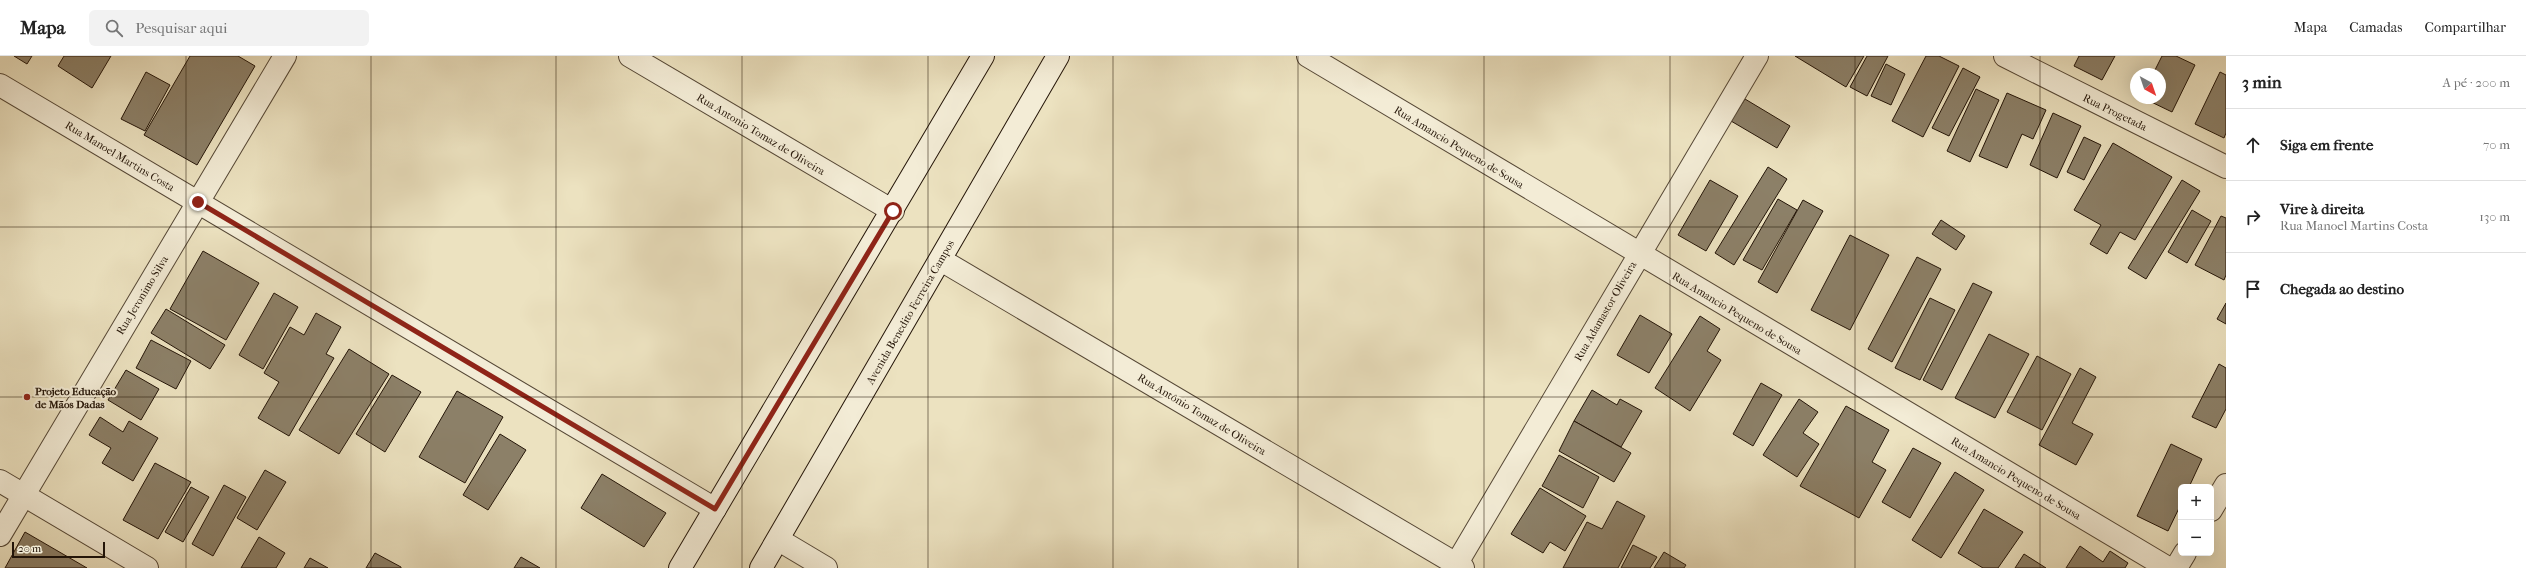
<!DOCTYPE html>
<html lang="pt">
<meta charset="utf-8">
<style>
:root{--surface:#fff;--page:#f2f2f2;--text:#222;--muted:#767676;--line:#e0e0e0}
body{margin:0;font-family:"IM FELL French Canon",serif;background:var(--page);color:var(--text)}
.controls{position:absolute;right:12px;bottom:12px;display:grid;overflow:hidden;border-radius:6px;box-shadow:0 4px 16px #0002}
.controls button{width:36px;height:36px;display:grid;place-items:center;padding:0;border:0;border-bottom:1px solid var(--line);background:var(--surface);color:var(--text);font:20px sans-serif}
.compass{position:absolute;left:2130px;top:12px;width:36px;height:36px;border-radius:50%;background:var(--surface);box-shadow:0 4px 16px #0002;rotate:140deg}
.scale{position:absolute;left:12px;bottom:10px;width:93px;box-sizing:border-box;padding-left:4px;border:2px solid #241508;border-top:0;font-size:11px;line-height:14px;white-space:nowrap;color:#241508;-webkit-text-stroke:3px #f3ecd6;paint-order:stroke}
.stop{position:absolute;width:12px;height:12px;margin:-9px;border:3px solid #8f2418;border-radius:50%;background:#fff}
.stop.end{background:#8f2418;border-color:#fff;box-shadow:0 1px 4px #0008}
.list{margin:0;padding:0;list-style:none}
h2{display:flex;justify-content:space-between;align-items:center;height:52px;margin:0;padding:0 16px;font-size:17px}
h2 small{font-size:13px;font-weight:400;color:var(--muted)}
.list li{display:grid;grid-template-columns:26px 1fr auto;gap:12px;align-items:center;box-sizing:border-box;height:72px;padding:0 16px;border-top:1px solid var(--line)}
.list b{display:block;font-size:15px;white-space:nowrap}
.list p{margin:0;font-size:13px;white-space:nowrap;color:var(--muted)}
.list em{font-size:13px;font-style:normal;color:var(--muted)}
.icon{flex:none;width:22px;height:22px;fill:none;stroke:currentColor;stroke-width:2;stroke-linecap:round;stroke-linejoin:round}
.map{position:relative;flex:none;width:2226px;height:512px;overflow:hidden}
header{display:flex;align-items:center;gap:24px;box-sizing:border-box;height:56px;padding:0 20px;background:var(--surface);border-bottom:1px solid var(--line)}
header strong{font-size:19px}
nav{display:flex;gap:22px;margin-inline-start:auto;font-size:14px}
.search{width:280px;height:36px;background:var(--page);display:flex;align-items:center;gap:10px;box-sizing:border-box;padding:0 14px;border-radius:6px;color:var(--muted);font-size:15px}
main{display:flex}
aside{flex:1;background:var(--surface)}
.map>svg:first-child{display:block}
</style>
<header>
<strong>Mapa</strong>
<div class="search"><svg class="icon" aria-label="search" viewBox="0 0 24 24"><circle cx="10" cy="10" r="6"/><path d="M15 15l6 6"/></svg>Pesquisar aqui</div>
<nav><a>Mapa</a><a>Camadas</a><a>Compartilhar</a></nav>
</header>
<main>
<div class="map">
<svg width="2226" height="512" viewBox="0 0 2226 512">
<rect width="100%" height="100%" fill="#ece2c0"/>
<filter id="stains"><feTurbulence type="fractalNoise" baseFrequency=".005" numOctaves="4"/><feColorMatrix values="0 0 0 0 .2 0 0 0 0 .09 0 0 0 0 .02 0 0 0 .5 -.17"/></filter>
<radialGradient id="worn" r=".72"><stop offset=".6" stop-color="#630" stop-opacity="0"/><stop offset="1" stop-color="#630" stop-opacity=".3"/></radialGradient>
<g fill="#8c8068" stroke="#241508">
<path d="M14,0H32L27,8Z"/>
<path d="M64,0H111L92,32L58,10Z"/>
<path d="M190,0H238L255,10L197,109L144,79Z"/>
<path d="M1795,0H1864L1846,31Z"/>
<path d="M1867,0H1888L1867,40L1850,31Z"/>
<path d="M1926,0H1939L1959,10L1923,81L1892,65Z"/>
<path d="M2079,0H2115L2102,24L2074,10Z"/>
<path d="M2162,0H2176L2195,9L2172,56L2143,42H2160V18H2153Z"/>
<path d="M1886,8L1905,18L1891,49L1871,40Z"/>
<path d="M1963,12L1980,21L1949,80L1932,72Z"/>
<path d="M146,16L170,29L145,75L121,63Z"/>
<path d="M2220,16L2226,19V77L2224,82L2195,68Z"/>
<path d="M1976,33L1999,44L1970,106L1947,95Z"/>
<path d="M2007,37L2046,54L2033,83L2022,78L2007,112L1979,100Z"/>
<path d="M1745,43L1790,70L1777,92L1731,65Z"/>
<path d="M2053,57L2081,70L2057,122L2030,109Z"/>
<path d="M2084,81L2101,89L2084,124L2067,116Z"/>
<path d="M2113,87L2172,121L2135,184L2120,176L2107,198L2090,188L2101,169L2074,154Z"/>
<path d="M1768,111L1787,123L1734,209L1715,197Z"/>
<path d="M1710,124L1738,140L1706,195L1678,179Z"/>
<path d="M2182,124L2200,135L2146,223L2128,212Z"/>
<path d="M1778,143L1797,154L1762,214L1743,204Z"/>
<path d="M1803,144L1823,155L1777,237L1758,226Z"/>
<path d="M2192,154L2211,165L2187,207L2168,196Z"/>
<path d="M2221,160L2226,162V219L2224,224L2195,209Z"/>
<path d="M1941,164L1965,180L1956,194L1932,178Z"/>
<path d="M1850,179L1889,199L1850,274L1811,254Z"/>
<path d="M203,195L259,227L226,284L170,253Z"/>
<path d="M1917,201L1941,213L1892,306L1868,293Z"/>
<path d="M1973,227L1992,236L1942,334L1923,324Z"/>
<path d="M274,237L298,251L263,313L239,299Z"/>
<path d="M1930,242L1955,254L1920,324L1895,312Z"/>
<path d="M2226,247V268L2217,263Z"/>
<path d="M166,253L225,289L210,313L151,277Z"/>
<path d="M316,257L341,271L326,298L334,302L289,380L258,362L279,326L264,317L290,271L304,279Z"/>
<path d="M1640,259L1672,278L1649,317L1617,299Z"/>
<path d="M1700,260L1720,273L1707,295L1721,304L1690,355L1655,332Z"/>
<path d="M1989,278L2029,298L1995,362L1955,342Z"/>
<path d="M151,284L191,305L176,333L136,312Z"/>
<path d="M349,293L389,318L339,398L299,374Z"/>
<path d="M2037,300L2071,318L2042,374L2007,356Z"/>
<path d="M2219,308L2226,312V353L2216,372L2192,361Z"/>
<path d="M2080,312L2096,321L2072,367L2093,378L2076,409L2039,389Z"/>
<path d="M126,314L159,333L141,364L108,344Z"/>
<path d="M392,319L421,336L385,396L356,378Z"/>
<path d="M1761,327L1782,339L1753,390L1733,378Z"/>
<path d="M1592,334L1617,349L1620,343L1642,355L1621,391L1574,365Z"/>
<path d="M457,335L503,361L465,427L419,401Z"/>
<path d="M1799,343L1818,356L1803,377L1819,388L1797,421L1763,399Z"/>
<path d="M1846,350L1889,374L1872,406L1886,414L1859,462L1800,430Z"/>
<path d="M100,361L123,376L129,365L158,382L133,425L102,407L111,392L89,379Z"/>
<path d="M1574,365L1631,397L1614,426L1559,395Z"/>
<path d="M500,378L526,394L488,454L463,439Z"/>
<path d="M2171,388L2202,403L2189,431H2181V448L2168,475L2137,460Z"/>
<path d="M1913,392L1941,407L1910,462L1882,446Z"/>
<path d="M1559,399L1599,421L1583,452L1542,430Z"/>
<path d="M155,407L191,426L158,483L123,464Z"/>
<path d="M265,414L286,426L257,474L237,462Z"/>
<path d="M1955,416L1984,434L1941,502L1912,484Z"/>
<path d="M602,418L666,457L644,491L581,452Z"/>
<path d="M224,429L246,441L213,500L192,488Z"/>
<path d="M191,431L209,441L183,486L165,476Z"/>
<path d="M1540,432L1586,460L1565,495L1550,486L1543,497L1511,478Z"/>
<path d="M1617,445L1645,460L1618,512H1563L1587,466L1602,473Z"/>
<path d="M1984,453L2023,476L1998,512H1983L1958,497Z"/>
<path d="M25,476L87,512H5Z"/>
<path d="M259,481L285,497L276,512H241Z"/>
<path d="M1633,489L1657,501L1650,512H1621Z"/>
<path d="M2080,490L2103,506L2110,495L2128,507L2125,512H2066Z"/>
<path d="M1664,496L1686,509L1684,512H1654Z"/>
<path d="M375,497L401,511V512H366Z"/>
<path d="M2024,498L2046,512H2015Z"/>
<path d="M521,501L540,512H514Z"/>
<path d="M310,502L328,512H304Z"/>
</g>
<g fill="none" stroke-linecap="round" stroke-linejoin="round">
<g stroke="#564836" stroke-width="24">
<g id="street">
<path d="M630,0L893,155"/>
<path d="M1308,0L2168,512"/>
<path d="M2005,0L2226,111"/>
<path d="M0,29L715,453"/>
<path d="M941,204L1463,512"/>
<path d="M0,425L147,512"/>
<path d="M2211,454L2226,429"/>
<path d="M0,479L285,0"/>
<path d="M779,484L826,512"/>
<path d="M1454,512L1757,0"/>
<path d="M2176,512L2185,497"/>
</g>
</g>
<g stroke="#241508" stroke-width="24">
<g id="secondary">
<path d="M680,512L983,0"/>
<path d="M761,512L1058,0"/>
</g>
</g>
<use href="#street" stroke="#f3ecd6" stroke-width="22"/>
<use href="#secondary" stroke="#f3ecd6" stroke-width="22"/>
</g>
<g fill="none" stroke-linecap="round" stroke-linejoin="round">
<path stroke="#8f2418" stroke-width="5" d="M198,146L715,453L893,155"/>
</g>
<path fill="none" stroke="#241508" stroke-width="1" stroke-opacity="0.55" d="M186,0V512M371,0V512M556,0V512M742,0V512M928,0V512M1113,0V512M1298,0V512M1484,0V512M1670,0V512M1855,0V512M2040,0V512M0,171H2226M0,341H2226"/>
<circle fill="#8f2418" stroke="#f3ecd6" stroke-width="1.5" cx="27" cy="341" r="4"/>
<g text-anchor="middle" stroke-width="4" stroke-linejoin="round" paint-order="stroke">
<g font-size="11" fill="#241508" stroke="#f3ecd6">
<text transform="translate(2115 56) rotate(26)" y="4">Rua Progetada</text>
<text transform="translate(761 78) rotate(31)" y="4">Rua Antonio Tomaz de Oliveira</text>
<text transform="translate(1459 91) rotate(31)" y="4">Rua Amancio Pequeno de Sousa</text>
<text transform="translate(120 100) rotate(31)" y="4">Rua Manoel Martins Costa</text>
<text transform="translate(142 239) rotate(-59)" y="4">Rua Jeronimo Silva</text>
<text transform="translate(1605 255) rotate(-60)" y="4">Rua Adamastor Oliveira</text>
<text transform="translate(910 256) rotate(-60)" y="4">Avenida Benedito Ferreira Campos</text>
<text transform="translate(1737 257) rotate(31)" y="4">Rua Amancio Pequeno de Sousa</text>
<text transform="translate(1202 358) rotate(31)" y="4">Rua Antônio Tomaz de Oliveira</text>
<text transform="translate(2016 422) rotate(31)" y="4">Rua Amancio Pequeno de Sousa</text>
</g>
<g font-size="11" font-weight="bold" fill="#241508" stroke="#f3ecd6" text-anchor="start">
<text x="35" y="339">Projeto Educação<tspan x="35" dy="13">de Mãos Dadas</tspan></text>
</g>
</g>
<rect width="100%" height="100%" filter="url(#stains)"/>
<rect width="100%" height="100%" fill="url(#worn)"/>
</svg>
<div class="controls">
<button>+</button>
<button>−</button>
</div>
<svg class="compass" viewBox="-18 -18 36 36"><path d="M0-13l5 13h-10z" fill="#e53935"/><path d="M0 13l5-13h-10z" fill="#767676"/></svg>
<div class="scale">20 m</div>
<div class="stop" style="left:893px;top:155px"></div>
<div class="stop end" style="left:198px;top:146px"></div>
</div>
<aside>
<h2>3 min<small>A pé · 200 m</small></h2>
<ul class="list">
<li><svg class="icon" aria-label="ahead" viewBox="0 0 24 24"><path d="M12 20V5M6 11l6-6 6 6"/></svg><div><b>Siga em frente</b></div><em>70 m</em></li>
<li><svg class="icon" aria-label="right" viewBox="0 0 24 24"><path d="M7 20v-9h11M14 6l5 5-5 5"/></svg><div><b>Vire à direita</b><p>Rua Manoel Martins Costa</p></div><em>130 m</em></li>
<li><svg class="icon" aria-label="arrive" viewBox="0 0 24 24"><path d="M6 21V4h12l-3 4 3 4H6"/></svg><div><b>Chegada ao destino</b></div></li>
</ul>
</aside>
</main>
